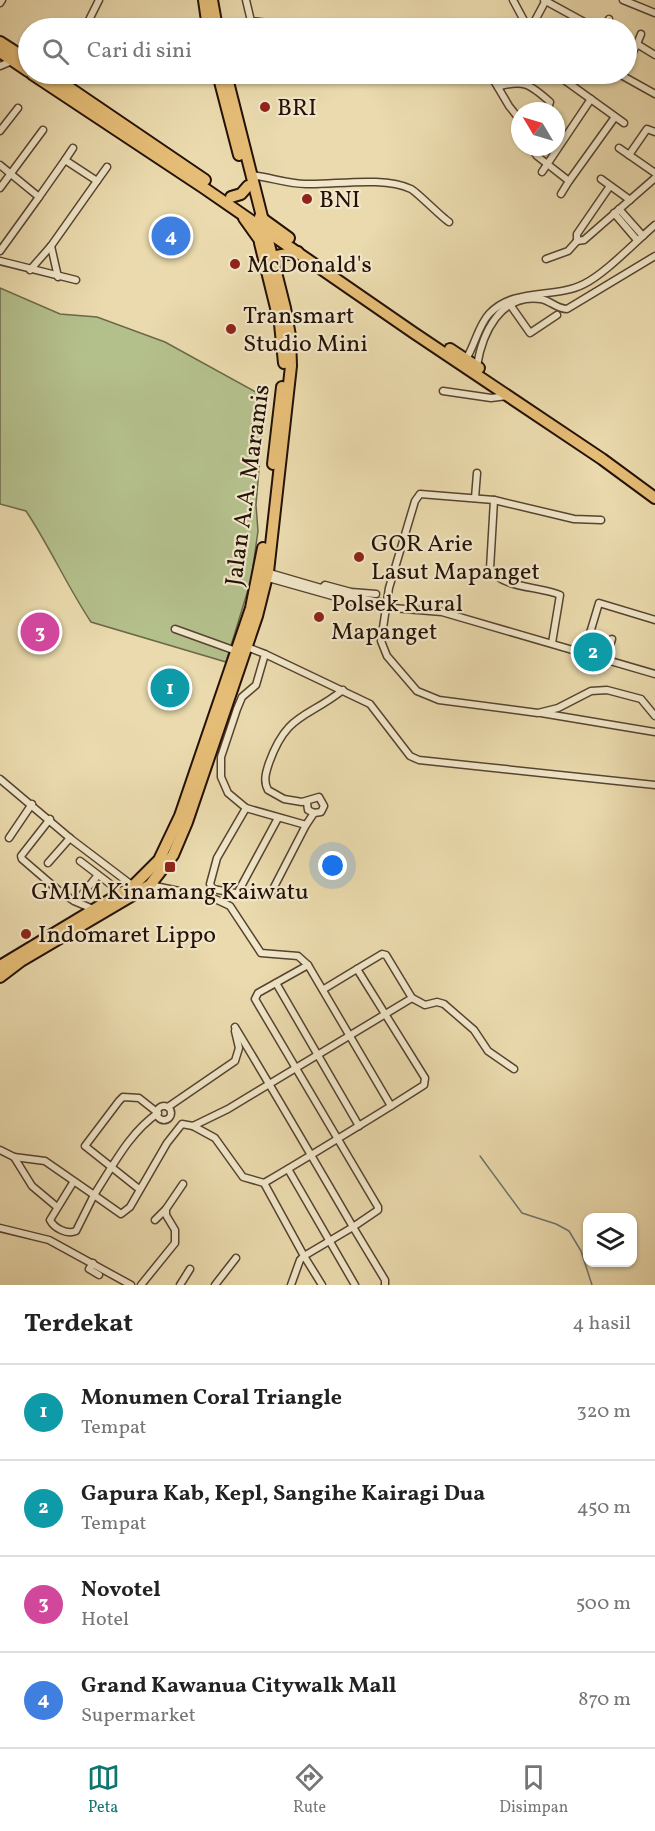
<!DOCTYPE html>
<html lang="id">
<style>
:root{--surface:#fff;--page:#f6f6f6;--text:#222;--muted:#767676;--line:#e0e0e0;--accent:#0f766e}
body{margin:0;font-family:Vollkorn,serif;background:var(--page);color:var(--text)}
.controls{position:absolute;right:18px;bottom:18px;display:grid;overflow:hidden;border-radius:12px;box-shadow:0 2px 4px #0004}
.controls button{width:54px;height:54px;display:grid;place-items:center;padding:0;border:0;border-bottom:2px solid var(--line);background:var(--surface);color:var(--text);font:30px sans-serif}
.compass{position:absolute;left:511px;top:102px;width:54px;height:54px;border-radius:50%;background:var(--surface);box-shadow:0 2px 4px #0004;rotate:308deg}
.you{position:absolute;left:333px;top:866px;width:21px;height:21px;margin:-15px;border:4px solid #fff;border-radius:50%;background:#1a73e8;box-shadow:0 0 0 9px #1a73e833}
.badge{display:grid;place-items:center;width:39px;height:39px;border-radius:50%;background:var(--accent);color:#fff;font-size:20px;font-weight:700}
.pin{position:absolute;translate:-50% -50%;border:3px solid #fff;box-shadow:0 2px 6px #0006}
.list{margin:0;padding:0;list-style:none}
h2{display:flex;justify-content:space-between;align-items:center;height:78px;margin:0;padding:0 24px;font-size:26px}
h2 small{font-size:20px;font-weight:400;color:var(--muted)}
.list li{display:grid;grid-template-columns:39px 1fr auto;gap:18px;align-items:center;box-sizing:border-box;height:96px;padding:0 24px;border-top:2px solid var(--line)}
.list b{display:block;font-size:22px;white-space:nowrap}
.list p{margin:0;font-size:20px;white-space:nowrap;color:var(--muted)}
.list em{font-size:20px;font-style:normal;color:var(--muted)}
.icon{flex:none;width:33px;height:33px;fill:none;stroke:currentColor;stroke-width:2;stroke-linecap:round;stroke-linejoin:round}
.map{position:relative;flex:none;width:655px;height:1285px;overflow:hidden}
.search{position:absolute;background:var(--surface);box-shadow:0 2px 4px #0004;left:18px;right:18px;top:18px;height:66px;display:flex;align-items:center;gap:15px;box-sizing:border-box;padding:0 21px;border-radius:33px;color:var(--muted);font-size:22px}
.sheet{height:462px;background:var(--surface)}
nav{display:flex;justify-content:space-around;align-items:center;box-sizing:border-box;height:84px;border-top:2px solid var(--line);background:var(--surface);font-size:16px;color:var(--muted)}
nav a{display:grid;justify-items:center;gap:3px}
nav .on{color:var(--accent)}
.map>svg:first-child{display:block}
</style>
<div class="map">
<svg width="655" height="1285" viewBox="0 0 655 1285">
<rect width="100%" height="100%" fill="#eadaad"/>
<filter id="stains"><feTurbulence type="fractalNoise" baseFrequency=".00333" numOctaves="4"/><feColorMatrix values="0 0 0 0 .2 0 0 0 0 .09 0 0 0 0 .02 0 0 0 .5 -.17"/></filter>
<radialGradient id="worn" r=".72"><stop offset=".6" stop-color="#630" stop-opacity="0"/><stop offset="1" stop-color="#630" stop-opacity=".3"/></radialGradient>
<path fill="#b4c08c" stroke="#6c684a" stroke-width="1.5" d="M0,288L60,314L97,317L165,342L265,397L256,505L258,531L251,580L226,662L91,622C67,586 50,547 26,511L0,504Z"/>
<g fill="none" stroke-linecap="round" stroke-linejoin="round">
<path stroke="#6d7570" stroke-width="1.5" d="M480,1156L522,1213L556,1224L569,1231L581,1251L592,1285"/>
<g stroke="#564330" stroke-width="9">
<g id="minor">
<path d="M246,0L251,21L277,24"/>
<path d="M513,0L528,28"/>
<path d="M544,0L595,28"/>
<path d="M623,0L655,13"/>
<path d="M0,3L2,0"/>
<path d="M85,28L99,0"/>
<path d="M531,28L546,0"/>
<path d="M604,28L609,19"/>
<path d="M637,44L641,34"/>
<path d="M626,65L637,44L655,55"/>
<path d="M0,66L12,61"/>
<path d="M490,74L509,106L520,120"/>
<path d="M556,74L624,123"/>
<path d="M621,75L655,94"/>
<path d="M498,87C523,79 530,84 550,102L547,111"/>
<path d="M0,131L18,108"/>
<path d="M531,147L537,156L569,181L615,117"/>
<path d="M619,148L655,173"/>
<path d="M629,155L647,129L655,132"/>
<path d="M65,160L73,148"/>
<path d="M0,165L39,197L65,160L97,181L107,167"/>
<path d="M542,172L591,99"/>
<path d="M251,175C269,177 288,184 306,184C335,185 383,176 411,189C417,192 440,216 449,222"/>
<path d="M601,179L630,200"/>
<path d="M610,186L577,234V241L584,240L655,178"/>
<path d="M0,188L43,130"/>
<path d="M561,194L569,181"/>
<path d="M619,209L643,236"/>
<path d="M614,213L637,240"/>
<path d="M51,246L58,277"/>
<path d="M0,251L39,197"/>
<path d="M546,259L568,251L577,241"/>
<path d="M0,261L76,280"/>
<path d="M30,270L51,246L97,181"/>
<path d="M511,306L530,333L557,315"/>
<path d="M466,359C475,345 478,326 489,314C514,287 555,299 584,284C606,273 635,242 655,225"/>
<path d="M477,366C482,334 500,293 541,299C551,301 557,309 567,309L655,256"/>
<path d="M443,391L491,398L507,396"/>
<path d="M475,498L477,473"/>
<path d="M494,500L490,569C503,589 540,586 560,595L552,643"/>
<path d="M601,520L574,519L494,500L420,494L415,501L389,588L381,641L387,656L417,691L439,700L538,713L558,708L591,691L607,690L641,699L655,716"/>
<path d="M266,572L345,595L389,604"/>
<path d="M265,577L368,606L442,612L655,674"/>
<path d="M321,589L325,585L351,592L376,594"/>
<path d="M175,629L236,651"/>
<path d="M247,647L265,654L256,685L242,697L237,709L221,757V777L228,793L246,808L306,825L314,813"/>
<path d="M584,653L599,603L655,620"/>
<path d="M265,654L370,704L410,756L419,760L655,785"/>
<path d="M606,659L612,639"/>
<path d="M541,713L655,732"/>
<path d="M0,779L71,839L133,886"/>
<path d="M307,803L308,810L314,813L321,812L324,806L319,797L302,802L284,799L268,790C263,781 266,772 269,763C287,713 306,719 343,690"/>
<path d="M246,808L217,858L210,884L213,889L251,896L272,891L306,825"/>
<path d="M50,819L21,856L22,859L58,890L74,901L93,909"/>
<path d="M9,838L32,804"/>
<path d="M80,861L122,893"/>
<path d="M48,863L70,838"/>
<path d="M150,885L213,898L230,906L261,953L298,956L308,965"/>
<path d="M237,894L278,818"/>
<path d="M80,897L98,875"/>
<path d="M276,983L359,1126"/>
<path d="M324,989L357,969L425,1078L424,1085L391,1106"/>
<path d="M412,998L425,1005L437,1002L444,1004L474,1030L488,1051L514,1069"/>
<circle cx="164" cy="1113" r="7"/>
<path d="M168,1107L235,1061L239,1048L235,1031"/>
<path d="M193,1126L215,1138L243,1177L264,1183C307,1158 349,1132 391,1106L308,965L258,993L255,999L378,1207V1210L353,1227C314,1160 275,1093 235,1027"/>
<path d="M0,1150L14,1157L45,1161L94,1195L76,1231C67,1235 54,1228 50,1220L74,1181"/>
<path d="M14,1157L32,1186L57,1207"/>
<path d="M288,1169L355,1285"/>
<path d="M264,1183L304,1256L353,1227L385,1280V1285"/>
<path d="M139,1189L85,1146L119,1101L123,1097L139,1098L158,1113C129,1133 113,1166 94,1195L121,1214L130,1207L167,1143L182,1124L193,1126L228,1109L412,998L386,955L382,954L357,969"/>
<path d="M155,1220L166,1209"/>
<path d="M0,1228L49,1240L131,1285"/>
<path d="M93,1263L89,1269L99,1275"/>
<path d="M141,1285L175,1243V1230L166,1215V1209L183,1184"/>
<path d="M180,1285L190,1269"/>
<path d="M215,1285L236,1258"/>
<path d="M291,1285L300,1260L304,1256L322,1285"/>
</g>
</g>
<g stroke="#241107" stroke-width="14">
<g id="trunk">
<path d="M204,0L208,28"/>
<path d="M212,0L217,28"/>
<path d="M0,42L28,60"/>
<path d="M0,52L28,71"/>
<path d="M32,74L204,188L414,333L602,459L655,498"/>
<path d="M49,74L205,180"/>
<path d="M218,74L239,155"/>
<path d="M231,197L241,194L248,186"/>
<path d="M260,217L289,238"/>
<path d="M244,218L259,239"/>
<path d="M260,243L280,324L284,363"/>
<path d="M271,257L298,252"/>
<path d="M450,349L479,368"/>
<path d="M273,464L282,387"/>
<path d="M0,966L133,886L159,860L180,816L251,608L263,548"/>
<path d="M0,977L21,961L150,885L173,855L187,822L257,616L268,572L291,366L290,336L285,308L226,74"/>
</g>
</g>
<use href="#minor" stroke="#f1e7ca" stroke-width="6"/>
<use href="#trunk" stroke="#e5bd76" stroke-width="10"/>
</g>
<g fill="#8f2418" stroke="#f1e7ca" stroke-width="2">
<circle cx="265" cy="107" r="6"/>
<circle cx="307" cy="199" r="6"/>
<circle cx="235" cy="264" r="6"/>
<circle cx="231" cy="329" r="6"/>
<circle cx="359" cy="557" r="6"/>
<circle cx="319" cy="617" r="6"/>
<rect x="164" y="861" width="12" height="12" rx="3"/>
<circle cx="26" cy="934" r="6"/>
</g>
<g text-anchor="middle" stroke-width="4.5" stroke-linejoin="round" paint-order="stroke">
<g font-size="24" fill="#241107" stroke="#f1e7ca" text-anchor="start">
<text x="277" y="115">BRI</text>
<text x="319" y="207">BNI</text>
<text x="247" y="272">McDonald's</text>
<text x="243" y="323">Transmart<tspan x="243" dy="28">Studio Mini</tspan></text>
<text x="371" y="551">GOR Arie<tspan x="371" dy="28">Lasut Mapanget</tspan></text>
<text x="331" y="611">Polsek Rural<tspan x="331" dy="28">Mapanget</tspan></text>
<text x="170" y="899" text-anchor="middle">GMIM Kinamang Kaiwatu</text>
<text x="38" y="942">Indomaret Lippo</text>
</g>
<g font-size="24" fill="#241107" stroke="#f1e7ca">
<text transform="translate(247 485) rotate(-82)" y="8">Jalan A.A. Maramis</text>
</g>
</g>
<rect width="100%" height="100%" filter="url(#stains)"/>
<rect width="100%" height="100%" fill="url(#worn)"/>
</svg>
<div class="controls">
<button><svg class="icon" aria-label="layers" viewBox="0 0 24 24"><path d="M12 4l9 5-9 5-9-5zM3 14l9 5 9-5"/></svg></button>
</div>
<svg class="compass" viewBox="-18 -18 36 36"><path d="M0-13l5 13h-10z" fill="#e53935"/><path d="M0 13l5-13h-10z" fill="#767676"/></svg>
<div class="you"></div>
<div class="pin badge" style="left:170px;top:688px;background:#0f9aa8">1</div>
<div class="pin badge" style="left:593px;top:652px;background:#0f9aa8">2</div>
<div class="pin badge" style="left:40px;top:632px;background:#d1479c">3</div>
<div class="pin badge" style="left:171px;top:236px;background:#3f7fe0">4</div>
<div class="search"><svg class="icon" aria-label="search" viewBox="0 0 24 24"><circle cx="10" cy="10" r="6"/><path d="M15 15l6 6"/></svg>Cari di sini</div>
</div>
<section class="sheet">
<h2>Terdekat<small>4 hasil</small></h2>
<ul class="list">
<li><span class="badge" style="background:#0f9aa8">1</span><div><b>Monumen Coral Triangle</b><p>Tempat</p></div><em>320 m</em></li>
<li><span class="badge" style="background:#0f9aa8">2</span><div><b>Gapura Kab, Kepl, Sangihe Kairagi Dua</b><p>Tempat</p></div><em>450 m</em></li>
<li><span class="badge" style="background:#d1479c">3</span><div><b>Novotel</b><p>Hotel</p></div><em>500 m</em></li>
<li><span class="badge" style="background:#3f7fe0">4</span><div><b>Grand Kawanua Citywalk Mall</b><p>Supermarket</p></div><em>870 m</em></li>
</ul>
</section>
<nav>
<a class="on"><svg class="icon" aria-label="map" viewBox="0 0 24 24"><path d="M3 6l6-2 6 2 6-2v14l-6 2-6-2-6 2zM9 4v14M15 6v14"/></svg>Peta</a>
<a><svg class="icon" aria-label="directions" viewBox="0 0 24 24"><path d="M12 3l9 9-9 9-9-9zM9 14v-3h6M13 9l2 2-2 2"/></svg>Rute</a>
<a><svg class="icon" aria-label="saved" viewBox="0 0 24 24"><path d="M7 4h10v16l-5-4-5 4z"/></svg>Disimpan</a>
</nav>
